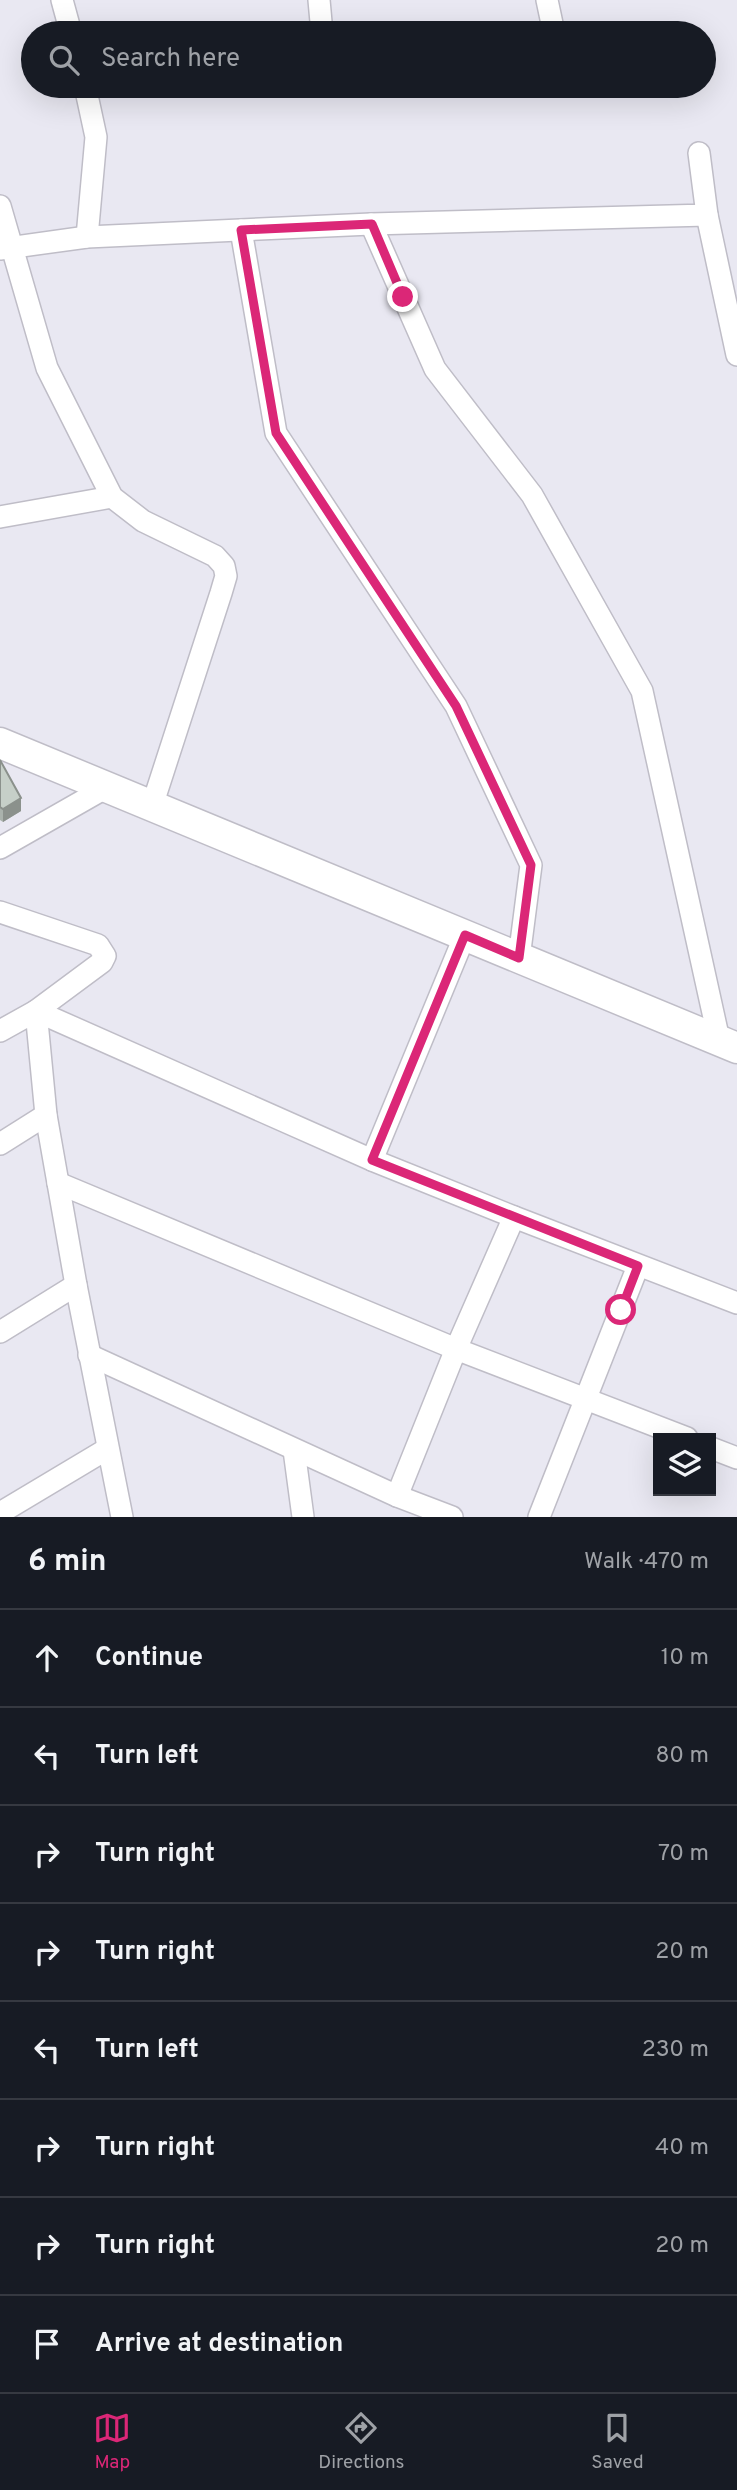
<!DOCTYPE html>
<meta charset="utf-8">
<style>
:root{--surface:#171b24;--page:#20242c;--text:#f1f3f6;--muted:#9ea1a6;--line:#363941;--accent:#db2777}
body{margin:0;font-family:Overpass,sans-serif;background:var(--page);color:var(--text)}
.controls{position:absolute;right:21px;bottom:21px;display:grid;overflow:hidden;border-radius:0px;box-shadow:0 7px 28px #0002}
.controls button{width:63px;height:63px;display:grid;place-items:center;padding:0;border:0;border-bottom:2px solid var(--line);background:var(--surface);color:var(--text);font:35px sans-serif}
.stop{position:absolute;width:21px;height:21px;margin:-16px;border:5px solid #db2777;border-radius:50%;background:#fff}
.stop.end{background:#db2777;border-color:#fff;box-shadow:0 2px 7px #0008}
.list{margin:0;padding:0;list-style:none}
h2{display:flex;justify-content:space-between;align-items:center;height:91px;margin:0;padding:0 28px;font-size:30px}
h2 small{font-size:23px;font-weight:400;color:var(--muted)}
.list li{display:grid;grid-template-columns:46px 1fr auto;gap:21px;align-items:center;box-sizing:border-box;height:98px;padding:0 28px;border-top:2px solid var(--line)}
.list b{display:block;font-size:26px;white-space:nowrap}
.list em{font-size:23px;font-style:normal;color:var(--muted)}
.icon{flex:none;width:38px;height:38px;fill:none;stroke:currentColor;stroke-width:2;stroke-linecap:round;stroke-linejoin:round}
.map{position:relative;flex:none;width:737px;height:1517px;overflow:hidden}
.search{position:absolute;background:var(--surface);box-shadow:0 7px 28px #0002;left:21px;right:21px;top:21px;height:77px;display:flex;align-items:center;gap:18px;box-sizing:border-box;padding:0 24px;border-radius:38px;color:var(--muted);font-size:26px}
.sheet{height:875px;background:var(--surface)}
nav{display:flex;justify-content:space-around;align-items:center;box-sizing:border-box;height:98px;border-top:2px solid var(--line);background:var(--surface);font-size:19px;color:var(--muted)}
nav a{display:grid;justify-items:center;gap:4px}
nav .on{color:var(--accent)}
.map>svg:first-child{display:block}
</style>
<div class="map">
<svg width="737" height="1517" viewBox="0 0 737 1517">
<rect width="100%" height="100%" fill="#e9e8f2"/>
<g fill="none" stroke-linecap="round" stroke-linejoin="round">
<g stroke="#bfbdc7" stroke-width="24">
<g id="minor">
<path d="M62,0L71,33"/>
<path d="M319,0L322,33"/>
<path d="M547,0L554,33"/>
<path d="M85,86L96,137L87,237"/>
<path d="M0,206L47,368L112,497L143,521L215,556L224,566L226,576L221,593L152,806"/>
<path d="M707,215L737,355"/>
<path d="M371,224L435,369L532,495L642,691L719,1040"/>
<path d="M241,230L276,433L456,706L531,865L519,958"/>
<path d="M0,249L87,237L371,224L707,215L699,153"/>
<path d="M0,517L112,497"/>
<path d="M0,848L107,787"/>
<path d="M0,912L98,945L105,956L102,962L36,1011L46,1115L76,1285L122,1517"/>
<path d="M0,1031L36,1011L372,1160L514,1217L737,1303"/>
<path d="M0,1144L46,1115"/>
<path d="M372,1160L465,935"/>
<path d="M58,1183L456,1349L687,1438"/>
<path d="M0,1332L76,1285"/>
<path d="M89,1355L397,1496L452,1517"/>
<path d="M711,1448L737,1458"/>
<path d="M294,1450L303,1517"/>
<path d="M397,1496L456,1349L514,1217"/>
<path d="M0,1513L107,1449"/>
<path d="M539,1517L638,1266"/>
</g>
</g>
<g stroke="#bfbdc7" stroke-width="33">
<path id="secondary" d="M0,743L737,1048"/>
</g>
<use href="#minor" stroke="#fff" stroke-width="21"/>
<use href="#secondary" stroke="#fff" stroke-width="30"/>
</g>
<path fill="#aab2ac" d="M0,760L21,811L3,822L0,820Z"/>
<path fill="#8b918c" d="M21,798V811L3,822V809Z"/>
<path fill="#c6cfc8" stroke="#8b918c" stroke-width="2" d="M0,760L21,798L3,809L0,807Z"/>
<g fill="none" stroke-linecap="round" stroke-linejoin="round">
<path stroke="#db2777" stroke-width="9" d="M403,297L372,224L241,230L276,433L456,706L531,865L519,958L465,935L372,1160L638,1266L621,1310"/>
</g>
</svg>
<div class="controls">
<button><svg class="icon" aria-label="layers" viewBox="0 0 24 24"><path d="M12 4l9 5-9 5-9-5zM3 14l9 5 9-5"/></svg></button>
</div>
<div class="stop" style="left:621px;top:1310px"></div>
<div class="stop end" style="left:403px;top:297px"></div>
<div class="search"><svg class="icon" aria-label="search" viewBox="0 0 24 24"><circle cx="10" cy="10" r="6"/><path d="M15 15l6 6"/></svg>Search here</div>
</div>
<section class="sheet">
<h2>6 min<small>Walk · 470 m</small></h2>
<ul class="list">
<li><svg class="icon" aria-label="ahead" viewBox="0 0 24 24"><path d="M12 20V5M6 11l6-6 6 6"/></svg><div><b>Continue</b></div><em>10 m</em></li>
<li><svg class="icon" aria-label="left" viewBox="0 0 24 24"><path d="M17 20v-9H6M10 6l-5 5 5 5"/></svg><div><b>Turn left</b></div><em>80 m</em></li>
<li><svg class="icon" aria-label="right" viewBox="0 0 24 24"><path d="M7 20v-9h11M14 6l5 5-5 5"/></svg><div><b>Turn right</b></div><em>70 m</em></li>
<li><svg class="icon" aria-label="right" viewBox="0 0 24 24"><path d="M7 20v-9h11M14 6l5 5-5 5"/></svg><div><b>Turn right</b></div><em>20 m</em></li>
<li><svg class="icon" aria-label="left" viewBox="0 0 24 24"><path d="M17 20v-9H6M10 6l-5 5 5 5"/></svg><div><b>Turn left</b></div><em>230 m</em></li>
<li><svg class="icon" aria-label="right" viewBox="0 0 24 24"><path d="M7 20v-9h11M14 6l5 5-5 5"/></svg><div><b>Turn right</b></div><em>40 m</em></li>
<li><svg class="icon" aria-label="right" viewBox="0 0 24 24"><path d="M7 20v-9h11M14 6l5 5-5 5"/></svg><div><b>Turn right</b></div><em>20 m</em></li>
<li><svg class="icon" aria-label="arrive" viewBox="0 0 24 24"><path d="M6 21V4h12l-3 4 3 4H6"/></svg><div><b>Arrive at destination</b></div></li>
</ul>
</section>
<nav>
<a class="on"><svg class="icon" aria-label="map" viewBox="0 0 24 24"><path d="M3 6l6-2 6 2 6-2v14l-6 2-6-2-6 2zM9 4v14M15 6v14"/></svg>Map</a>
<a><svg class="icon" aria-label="directions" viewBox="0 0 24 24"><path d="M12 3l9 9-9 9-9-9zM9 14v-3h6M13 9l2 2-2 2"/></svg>Directions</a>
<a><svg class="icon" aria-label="saved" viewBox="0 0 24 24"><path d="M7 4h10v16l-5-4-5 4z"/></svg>Saved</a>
</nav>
